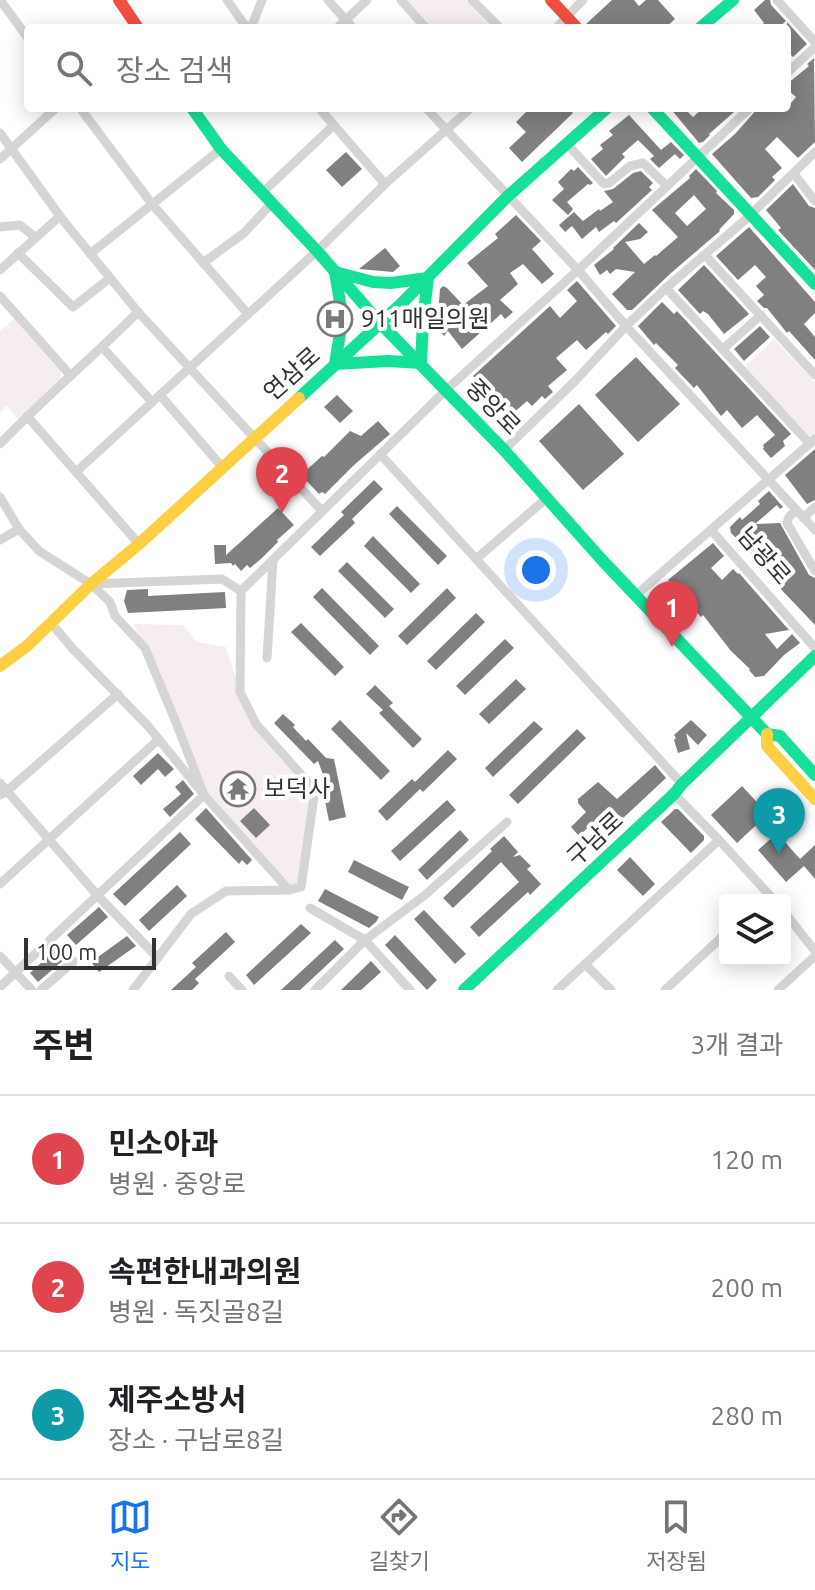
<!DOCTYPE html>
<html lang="ko">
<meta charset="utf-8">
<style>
:root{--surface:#fff;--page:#f2f2f2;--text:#202124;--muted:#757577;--line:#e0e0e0;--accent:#1a73e8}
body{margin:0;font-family:Ubuntu,"Noto Sans KR",sans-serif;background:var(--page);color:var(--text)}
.controls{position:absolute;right:24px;bottom:24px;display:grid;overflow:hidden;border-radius:8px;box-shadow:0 4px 20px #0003}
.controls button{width:72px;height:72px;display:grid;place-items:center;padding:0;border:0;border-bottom:2px solid var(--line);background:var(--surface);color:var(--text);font:40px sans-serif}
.scale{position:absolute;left:24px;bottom:20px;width:132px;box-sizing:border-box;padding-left:8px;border:4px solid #313131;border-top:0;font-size:22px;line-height:28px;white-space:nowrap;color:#313131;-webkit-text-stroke:6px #fff;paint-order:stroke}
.you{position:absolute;left:536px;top:570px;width:28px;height:28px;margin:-20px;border:6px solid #fff;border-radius:50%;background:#1a73e8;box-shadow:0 0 0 12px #1a73e833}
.badge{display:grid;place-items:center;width:52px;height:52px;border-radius:50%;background:var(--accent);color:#fff;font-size:26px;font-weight:700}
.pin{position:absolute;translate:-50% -66px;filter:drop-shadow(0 2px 4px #0008)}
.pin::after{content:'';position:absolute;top:42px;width:28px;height:24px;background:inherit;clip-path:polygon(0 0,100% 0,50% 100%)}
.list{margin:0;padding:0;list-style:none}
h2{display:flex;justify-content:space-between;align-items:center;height:104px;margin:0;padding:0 32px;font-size:34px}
h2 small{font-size:26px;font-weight:400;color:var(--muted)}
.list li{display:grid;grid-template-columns:52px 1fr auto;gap:24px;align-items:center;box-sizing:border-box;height:128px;padding:0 32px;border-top:2px solid var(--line)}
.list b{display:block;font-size:30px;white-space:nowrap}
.list p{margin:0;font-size:26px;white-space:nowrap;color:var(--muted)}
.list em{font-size:26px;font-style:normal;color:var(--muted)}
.icon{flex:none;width:44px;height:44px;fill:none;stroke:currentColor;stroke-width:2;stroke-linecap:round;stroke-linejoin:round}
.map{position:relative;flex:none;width:815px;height:990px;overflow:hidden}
.search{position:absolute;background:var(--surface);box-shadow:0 4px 20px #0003;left:24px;right:24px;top:24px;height:88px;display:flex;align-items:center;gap:20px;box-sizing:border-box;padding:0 28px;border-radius:8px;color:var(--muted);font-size:30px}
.sheet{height:488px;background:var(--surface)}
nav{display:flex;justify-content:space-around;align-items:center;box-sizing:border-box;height:112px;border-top:2px solid var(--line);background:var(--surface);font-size:22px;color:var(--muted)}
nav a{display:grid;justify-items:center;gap:4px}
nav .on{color:var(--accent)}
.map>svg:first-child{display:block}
</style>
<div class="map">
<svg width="815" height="990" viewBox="0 0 815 990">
<rect width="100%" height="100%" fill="#fff"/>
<g fill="#f5edf2">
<path d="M407,0H466L488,24L484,28H432Z"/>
<path d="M14,319L61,372V380L18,419L7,406L0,412V331Z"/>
<path d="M774,339L815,382V435L810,439L743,368Z"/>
<path d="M134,624L183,625L197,642L226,647L240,692L256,724L315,790L301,887L289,890L204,795Z"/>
</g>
<g fill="#808080" fill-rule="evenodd">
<path d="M612,0H634L639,6L646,0H658L675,19L665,28H586L585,25Z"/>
<path d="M765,0H770L771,5L786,21L778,28H759L764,23L754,10Z"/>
<path d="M787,22L807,44L793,57L787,51Z"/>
<path d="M814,58L815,142L798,158L777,137L765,149L782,168L772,177L775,180L758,197L751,198L712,154L735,134L758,108H787L796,97L787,89V84L809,66L807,64Z"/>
<path d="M530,108H568L573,113L522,162L509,148L526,132L516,122Z"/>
<path d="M670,108H684L693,117L703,108H730L734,112L709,134L710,135L703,142L699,143Z"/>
<path d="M629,115L661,150L671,142L684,155L680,159L675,154L659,168L650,159L654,156L638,140L622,154L625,157L606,176L591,159L603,149L600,145L613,135L609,131Z"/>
<path d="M346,152L362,169L342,187L326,170Z"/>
<path d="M578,167L593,183L590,185L588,184L567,202L573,209L568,215L552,200L564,189L558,182L571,169L574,171Z"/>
<path d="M696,169L717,191L716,193L734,210V214L719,230L720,231L671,273L632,310H627L612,294L635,272L616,269L610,274L607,270L600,275L594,265L614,249L613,248L639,223L648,232L640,239L625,242L644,264L655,255L656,256L678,237L652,210L690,178L689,176ZM694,195L706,209L687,226L675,213Z"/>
<path d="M641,171L653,183L649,187L652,190L616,223L614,221L599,232L596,227L582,239L572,226L565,232L559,225L574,212L583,221L599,209L600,211L613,202L604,191L613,189L633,173Z"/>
<path d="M793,184L809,206L815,208V270L778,230L781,228L766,210Z"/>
<path d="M516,215L541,241L532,249L554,274L542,284L523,264L510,273L518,284L500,300L513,312L505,319L501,314L462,349L448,331L444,336L437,328L440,289L443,286L447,288L463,305L488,286L467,263L498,238L495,234Z"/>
<path d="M749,227L815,302V313L804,324L815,337V360L789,331L787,333L767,308H764L757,301L764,295L756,286L766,277L755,265L738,280L716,256Z"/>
<path d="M385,248L400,266L393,272L359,269Z"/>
<path d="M704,265L749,314L724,334L708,314L703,311L700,314L678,290Z"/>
<path d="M577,281L616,326L608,334L606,332L586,350L577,340L556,358L567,370L548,386L553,392L545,399L542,396L532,406L527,401L510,416L473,376L550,306L560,318L577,301L567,290Z"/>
<path d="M662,302L674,314L677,311L791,434L783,441L785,446L771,458L763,449L764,447L763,445L775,435L757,415L742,428L727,410L721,416L697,385L694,388L675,368L678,365L656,343L654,345L638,326Z"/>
<path d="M760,326L770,337L744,361L734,349Z"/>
<path d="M636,357L680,404L638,442L595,395Z"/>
<path d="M337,395L353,411L340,423L324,407Z"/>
<path d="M579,404L624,454L583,490L539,441Z"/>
<path d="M378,421L390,434L354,465L325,494L322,492L319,494L301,475L322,456L324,457L350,431L361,436Z"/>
<path d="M815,449V500L807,504L785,475Z"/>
<path d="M374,480L383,489L352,519L355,523L320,556L311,547L344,515L341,512Z"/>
<path d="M769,491L783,507L780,509L777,505L755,524L780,523L809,575L815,578V625L757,564L760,562L731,533L730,527L740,517L742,520L760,504L758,501Z"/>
<path d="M397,506L447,556L438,565L389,514Z"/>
<path d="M278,508L294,525L277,540L278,542L262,558L250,568L247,565L241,571L235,564L233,566L231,563L215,564L214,545H226V555Z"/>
<path d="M373,536L420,584L411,593L364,546Z"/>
<path d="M713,543L724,556L711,568L722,580L733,569L738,574L739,573L789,630L765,634L777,649L792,634L800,643L784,655L764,676L755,677L749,670L750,669L731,651L703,615L701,617L668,580Z"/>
<path d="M347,562L394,609L385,618L338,571Z"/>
<path d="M322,588L379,646L370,655L313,597Z"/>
<path d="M447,588L456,598L407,645L398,636Z"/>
<path d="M148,589V596L225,592L226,608L128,613L124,601L127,590Z"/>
<path d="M476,613L485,622L436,670L427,661Z"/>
<path d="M301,623L344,667L335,676L291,632Z"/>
<path d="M505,639L514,648L465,695L456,686Z"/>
<path d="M516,679L526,689L489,724L479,714Z"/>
<path d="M375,685L393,703L389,706L422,739L413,748L379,713L383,710L366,694Z"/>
<path d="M283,714L295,725L293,727L306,741L308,739L326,758L334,759L346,817L329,821L321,781L325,780L318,761L314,764L274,723Z"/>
<path d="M340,720L390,771L381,780L331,729Z"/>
<path d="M691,720L707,735L698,745L686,733L690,749L678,753L674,740L676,738L674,735Z"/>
<path d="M534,721L543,729L493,777L485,768Z"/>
<path d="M577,729L586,738L518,804L509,795Z"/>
<path d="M448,750L457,759L423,792L420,789L387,821L378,811L412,779L415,782Z"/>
<path d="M158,753L174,769L165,777L158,769L141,785L133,776Z"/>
<path d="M655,765L666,778L606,834L595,821L579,836L571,827L586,812L578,803V799L598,782L617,799Z"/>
<path d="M244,777L248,800L233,802L230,785L238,778Z"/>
<path d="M183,780L194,794L170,817L163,809L181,794L175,787Z"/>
<path d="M742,786L768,814L737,843L711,815Z"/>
<path d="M447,800L456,810L400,861L391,851Z"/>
<path d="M206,808L252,860L247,865L242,860L239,864L195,819Z"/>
<path d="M254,808L270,825L256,838L240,821Z"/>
<path d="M675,809H678L704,836V840L691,853L661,822Z"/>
<path d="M460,830L469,840L427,880L418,870Z"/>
<path d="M180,832L191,844L125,906L113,894Z"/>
<path d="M777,833L800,859L815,845V879L804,866L786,882L758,850Z"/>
<path d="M504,836L518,852L513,857L520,855L531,866L527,869L541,884L530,895L528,892L479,937L470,927L519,882L501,862L453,908L443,898L492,851L490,849Z"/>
<path d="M630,857L655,884L643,896L617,870Z"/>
<path d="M354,860L409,887L402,900L348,872Z"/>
<path d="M177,885L187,896L149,931L139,920Z"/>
<path d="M325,889L379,917L376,922L369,928L318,901Z"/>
<path d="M99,907L108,917L76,945L67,935Z"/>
<path d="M424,910L466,954L455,964L414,919Z"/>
<path d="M301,924L311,933L254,985L246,975Z"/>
<path d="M226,932L235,942L195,979L199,983L192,990H171L196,967L192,963Z"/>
<path d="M395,935L437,980L427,990L385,945Z"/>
<path d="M127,936L136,946L99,972L91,962Z"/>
<path d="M335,940L344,949L300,990H281Z"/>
<path d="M57,948L66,958L38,982L30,973Z"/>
<path d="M371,961L381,972L361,990H341Z"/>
</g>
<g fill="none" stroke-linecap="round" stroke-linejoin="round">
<g stroke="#d5d5d5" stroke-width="9">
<path d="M0,0L28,38"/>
<path d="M227,0L244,24L249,28"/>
<path d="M328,0L353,28"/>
<path d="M401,0L426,28"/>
<path d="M472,0L500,28"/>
<path d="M777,0L815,42"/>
<path d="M251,28L262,0"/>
<path d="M337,28L367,0"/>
<path d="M556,28L583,0"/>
<path d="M787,73L815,47"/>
<path d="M80,108L152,204L248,314"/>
<path d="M319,108L385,184"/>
<path d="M426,108L578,270L626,326L815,530"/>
<path d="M0,133L62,219L138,312L322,511"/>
<path d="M567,144L604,184L609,183L630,166L643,163L667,186"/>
<path d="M0,159L56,108"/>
<path d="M794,174L815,201"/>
<path d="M262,193L334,125"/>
<path d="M0,227L20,225L35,237"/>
<path d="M18,253L73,307L110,278"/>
<path d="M90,254L221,149"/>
<path d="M705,255L815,375"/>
<path d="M203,263L244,233L272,203"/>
<path d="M0,270L60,216"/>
<path d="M666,288L810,444"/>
<path d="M0,296L71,376"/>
<path d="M103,348L152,402"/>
<path d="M723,349L761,315"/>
<path d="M160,395L223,468"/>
<path d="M27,416L139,544"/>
<path d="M0,444C44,398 93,357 138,312"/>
<path d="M504,450L575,381L626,326L666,288L745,220L815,152"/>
<path d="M380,454L682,784"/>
<path d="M76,472L317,251L385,184L471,108"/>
<path d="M0,497L19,529L39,551L91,584L110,602L115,616L145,648L175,720L204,795L0,987"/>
<path d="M796,510L789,517L787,523L815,571"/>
<path d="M803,518L815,507"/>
<path d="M711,530L815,648"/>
<path d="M0,540L19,529"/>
<path d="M476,559L548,497"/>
<path d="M91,584L222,579L241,591L240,692L256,724L315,790L301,887L289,890L226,891L191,914L133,990"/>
<path d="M241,591L446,390L578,270L750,108"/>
<path d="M636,595L815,439"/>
<path d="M51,623L73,649L148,726L204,795L289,890"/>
<path d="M267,658L273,560"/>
<path d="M0,783L98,896L158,958"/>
<path d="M674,794L719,840L774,900"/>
<path d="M0,795L7,791L118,694"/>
<path d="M0,884L159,739"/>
<path d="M310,908L365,940L410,990"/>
<path d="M785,913L815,951"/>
<path d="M0,956L32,990"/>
<path d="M585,964L611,990"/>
<path d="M229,976L242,990"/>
<path d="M41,990L74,961"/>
<path d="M315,990L365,940L425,895L507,822"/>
<path d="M557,990L719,840"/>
<path d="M665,990L725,934"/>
<path d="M778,990L815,956"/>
</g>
<g stroke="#16e098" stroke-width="12">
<path d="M700,28L733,0"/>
<path d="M192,108L221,149L317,251L380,323L504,450L602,560L767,734L780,736L815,775"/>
<path d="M652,108L815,284"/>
<path d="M335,272L373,282L391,283L428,278L423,320L421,363L388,361L335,364L341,327V308Z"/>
<path d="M299,398L401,304L508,196L607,108"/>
<path d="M464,990L674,794L682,784L815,656"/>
</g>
<g stroke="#ffcf43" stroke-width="12">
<path d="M0,666L27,646L91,584L139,544L299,398"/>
<path d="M767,734V746L815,799"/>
</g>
<g stroke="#f24e42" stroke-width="12">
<path d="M119,0L138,28"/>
<path d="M551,0L577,28"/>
</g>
</g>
<defs>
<g id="hospital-ring" transform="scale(1.8)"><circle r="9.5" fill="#fff" stroke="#797979" stroke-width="1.5"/><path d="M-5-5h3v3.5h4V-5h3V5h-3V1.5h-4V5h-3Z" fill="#797979"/></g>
<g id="temple-ring" transform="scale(1.8)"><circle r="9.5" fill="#fff" stroke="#797979" stroke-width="1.5"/><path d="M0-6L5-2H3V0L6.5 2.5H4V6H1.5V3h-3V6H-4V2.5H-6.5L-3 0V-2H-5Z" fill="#797979"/></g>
</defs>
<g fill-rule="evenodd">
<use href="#hospital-ring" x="335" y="319"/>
<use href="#temple-ring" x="238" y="789"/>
</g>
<g text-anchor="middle" stroke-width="8" stroke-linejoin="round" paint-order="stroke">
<g font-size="24" fill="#313131" stroke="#fff" text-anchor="start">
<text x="361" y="327">911매일의원</text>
<text x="264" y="797">보덕사</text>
</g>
<g font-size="24" fill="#313131" stroke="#fff">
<text transform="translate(292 374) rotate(-42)" y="8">연삼로</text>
<text transform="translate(493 407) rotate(46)" y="8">중앙로</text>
<text transform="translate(764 556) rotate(49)" y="8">남광로</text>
<text transform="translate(595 839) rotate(-43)" y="8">구남로</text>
</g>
</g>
</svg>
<div class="controls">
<button><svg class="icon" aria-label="layers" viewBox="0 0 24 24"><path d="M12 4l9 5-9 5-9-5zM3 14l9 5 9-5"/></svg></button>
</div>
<div class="scale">100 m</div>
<div class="you"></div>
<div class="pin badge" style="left:672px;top:647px;background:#e0444e">1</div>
<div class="pin badge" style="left:282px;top:513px;background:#e0444e">2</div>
<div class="pin badge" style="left:779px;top:854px;background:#0f9aa8">3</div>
<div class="search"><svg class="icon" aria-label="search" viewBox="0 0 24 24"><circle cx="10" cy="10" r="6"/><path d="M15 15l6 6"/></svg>장소 검색</div>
</div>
<section class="sheet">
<h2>주변<small>3개 결과</small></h2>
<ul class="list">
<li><span class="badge" style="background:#e0444e">1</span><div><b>민소아과</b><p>병원 · 중앙로</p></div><em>120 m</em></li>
<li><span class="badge" style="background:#e0444e">2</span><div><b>속편한내과의원</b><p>병원 · 독짓골8길</p></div><em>200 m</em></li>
<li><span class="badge" style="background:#0f9aa8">3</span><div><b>제주소방서</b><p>장소 · 구남로8길</p></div><em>280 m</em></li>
</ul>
</section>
<nav>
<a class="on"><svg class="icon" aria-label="map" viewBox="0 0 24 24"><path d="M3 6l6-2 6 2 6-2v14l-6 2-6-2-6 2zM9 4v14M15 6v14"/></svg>지도</a>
<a><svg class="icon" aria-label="directions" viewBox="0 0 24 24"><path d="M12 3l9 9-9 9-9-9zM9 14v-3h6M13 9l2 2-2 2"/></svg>길찾기</a>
<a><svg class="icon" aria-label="saved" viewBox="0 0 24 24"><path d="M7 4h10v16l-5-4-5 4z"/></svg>저장됨</a>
</nav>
